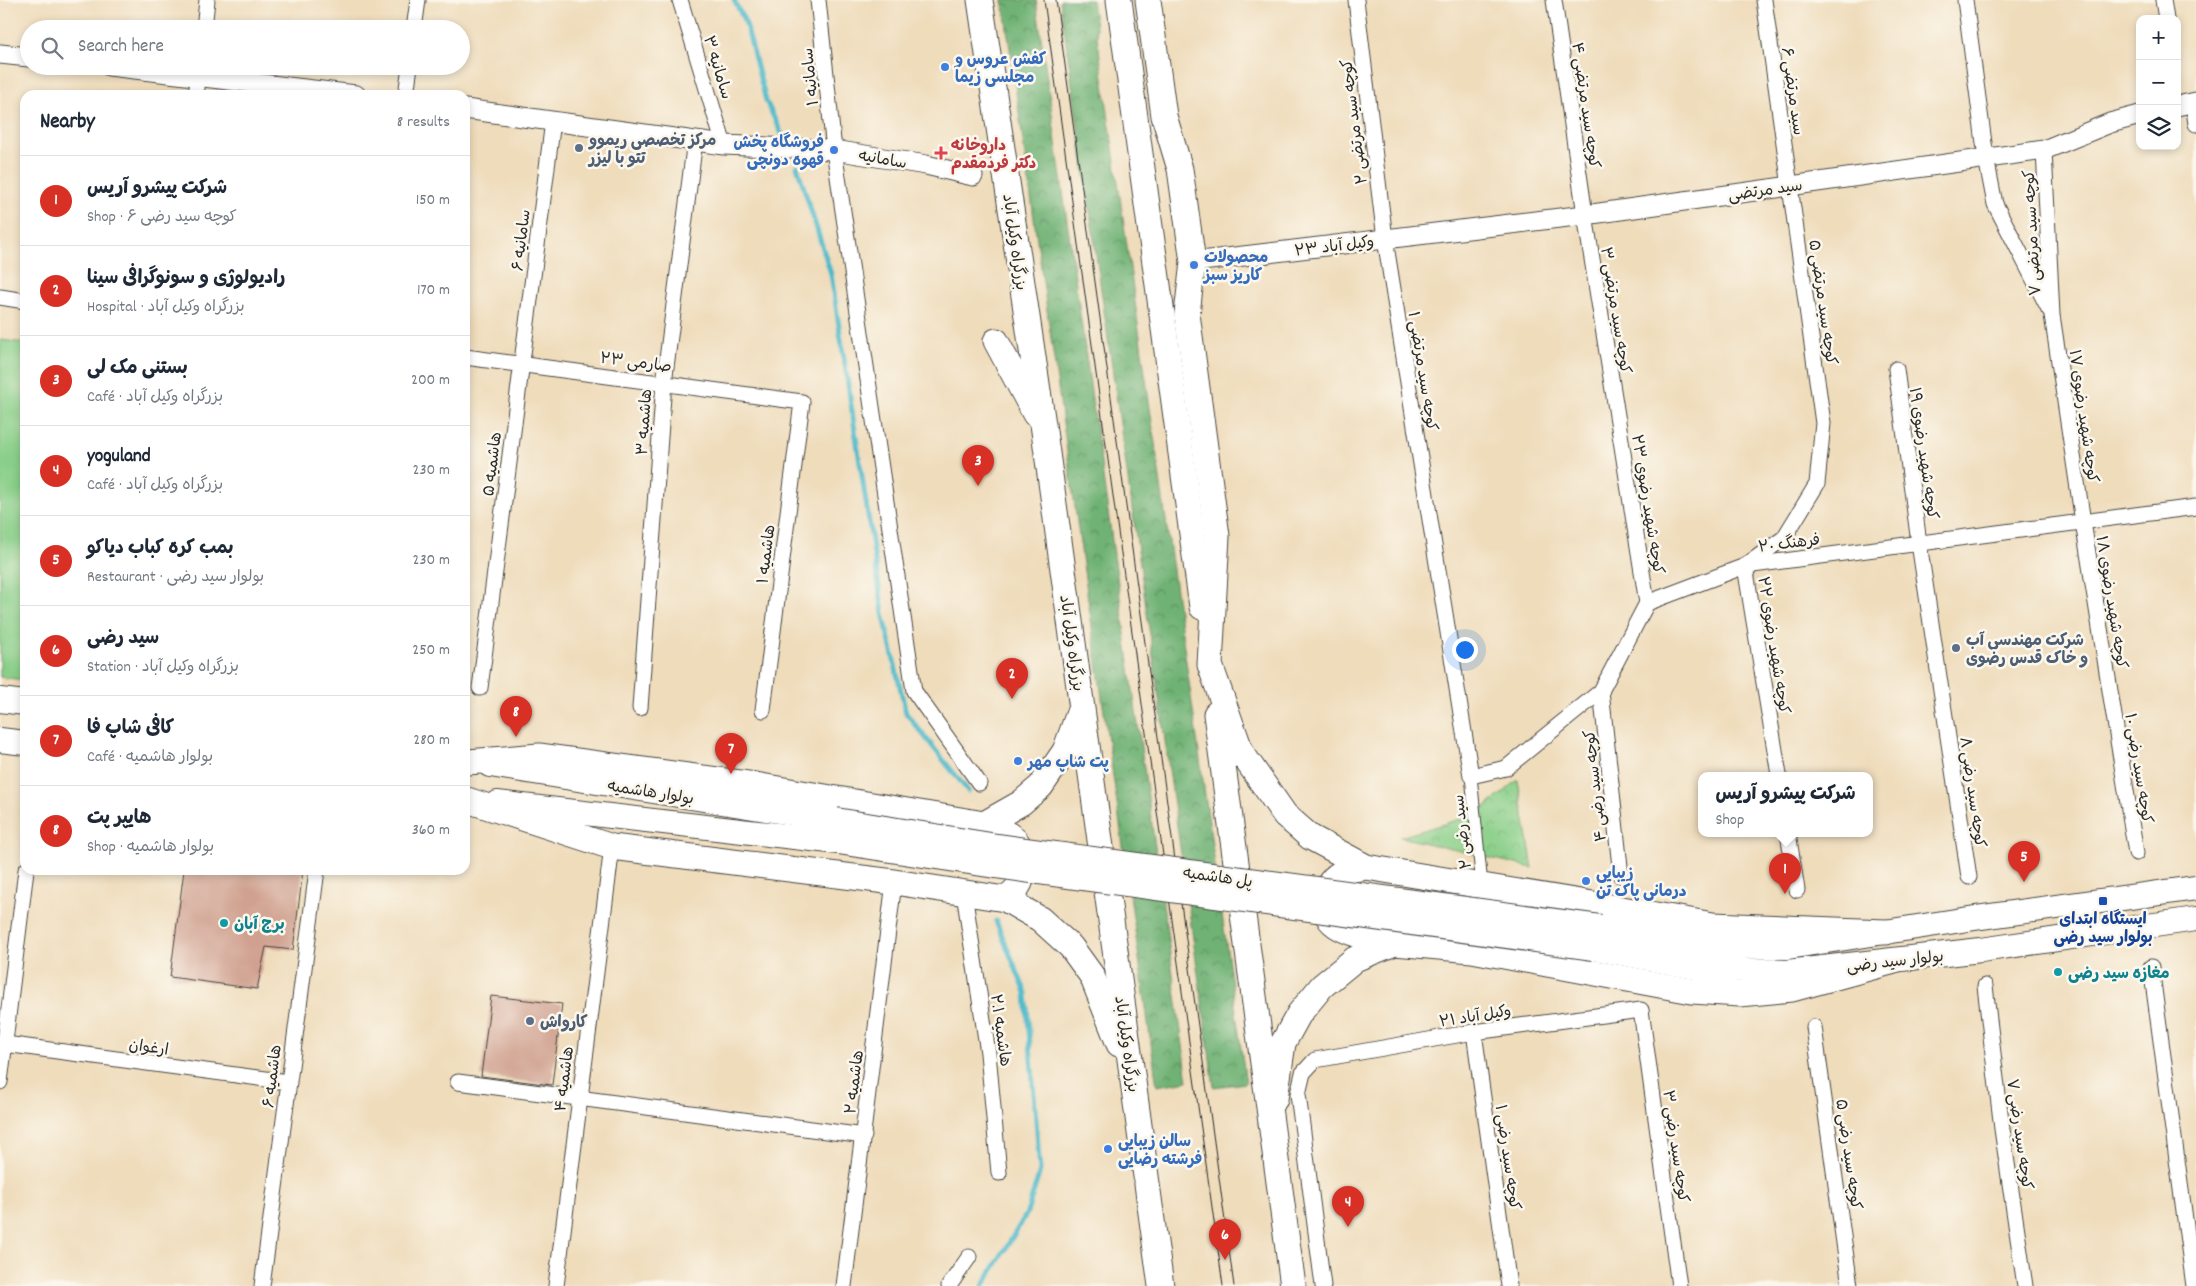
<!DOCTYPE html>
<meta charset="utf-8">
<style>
:root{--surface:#fff;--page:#f6f6f7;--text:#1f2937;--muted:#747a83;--line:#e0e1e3;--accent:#d93025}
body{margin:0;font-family:Dekko,"Playpen Sans Arabic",sans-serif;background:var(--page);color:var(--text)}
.controls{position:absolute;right:15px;top:15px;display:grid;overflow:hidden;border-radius:10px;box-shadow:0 2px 8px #0003}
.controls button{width:45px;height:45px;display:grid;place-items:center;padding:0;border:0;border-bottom:1px solid var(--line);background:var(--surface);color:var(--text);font:25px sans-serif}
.you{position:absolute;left:1464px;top:649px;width:18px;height:18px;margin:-12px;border:4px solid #fff;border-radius:50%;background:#1a73e8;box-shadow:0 0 0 8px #1a73e833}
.badge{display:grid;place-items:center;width:32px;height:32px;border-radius:50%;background:var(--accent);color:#fff;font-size:16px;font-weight:700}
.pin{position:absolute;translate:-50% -41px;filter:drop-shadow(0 1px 2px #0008)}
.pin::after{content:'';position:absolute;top:26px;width:18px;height:15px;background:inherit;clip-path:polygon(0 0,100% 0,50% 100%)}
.popup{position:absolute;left:1698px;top:772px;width:175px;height:65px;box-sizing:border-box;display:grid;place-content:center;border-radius:10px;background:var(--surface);filter:drop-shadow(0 1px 4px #0005);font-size:16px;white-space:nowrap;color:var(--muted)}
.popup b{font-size:19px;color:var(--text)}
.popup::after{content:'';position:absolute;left:50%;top:100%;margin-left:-10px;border:10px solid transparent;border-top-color:var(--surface)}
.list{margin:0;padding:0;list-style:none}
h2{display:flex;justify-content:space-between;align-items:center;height:65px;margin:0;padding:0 20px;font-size:21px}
h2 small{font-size:16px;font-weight:400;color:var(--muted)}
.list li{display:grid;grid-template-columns:32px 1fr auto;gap:15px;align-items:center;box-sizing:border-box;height:90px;padding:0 20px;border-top:1px solid var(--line)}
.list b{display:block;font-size:19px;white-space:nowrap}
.list p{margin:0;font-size:16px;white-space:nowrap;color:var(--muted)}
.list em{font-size:16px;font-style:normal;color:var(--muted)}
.icon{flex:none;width:28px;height:28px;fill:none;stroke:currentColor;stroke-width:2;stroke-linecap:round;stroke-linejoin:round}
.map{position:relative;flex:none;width:2196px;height:1286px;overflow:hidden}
.search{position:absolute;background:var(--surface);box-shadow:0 2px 8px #0003;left:20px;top:20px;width:450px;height:55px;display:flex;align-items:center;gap:12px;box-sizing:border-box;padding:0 18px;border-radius:28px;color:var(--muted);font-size:19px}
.panel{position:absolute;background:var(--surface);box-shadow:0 2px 8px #0003;left:20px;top:90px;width:450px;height:785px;border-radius:15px}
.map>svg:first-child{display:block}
</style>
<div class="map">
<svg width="2196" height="1286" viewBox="0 0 2196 1286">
<defs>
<pattern id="forest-crowns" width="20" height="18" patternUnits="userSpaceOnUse" patternTransform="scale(1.25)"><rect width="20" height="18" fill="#6fb275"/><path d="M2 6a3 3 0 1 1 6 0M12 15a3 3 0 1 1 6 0" fill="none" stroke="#5b9160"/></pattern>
<pattern id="park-crowns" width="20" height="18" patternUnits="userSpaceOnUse" patternTransform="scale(1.25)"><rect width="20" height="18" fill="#8acf89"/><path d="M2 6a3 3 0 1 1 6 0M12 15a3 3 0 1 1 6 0" fill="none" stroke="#77b276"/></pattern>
</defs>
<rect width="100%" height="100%" fill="#fbf7ec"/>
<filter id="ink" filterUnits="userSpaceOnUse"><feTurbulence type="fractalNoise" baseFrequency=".02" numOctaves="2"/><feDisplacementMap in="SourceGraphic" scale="10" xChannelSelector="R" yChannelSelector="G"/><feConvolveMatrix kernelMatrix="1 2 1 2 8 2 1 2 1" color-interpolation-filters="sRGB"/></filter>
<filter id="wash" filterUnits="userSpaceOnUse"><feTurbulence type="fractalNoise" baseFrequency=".0096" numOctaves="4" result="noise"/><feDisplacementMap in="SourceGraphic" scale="20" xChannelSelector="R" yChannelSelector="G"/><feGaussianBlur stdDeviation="1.12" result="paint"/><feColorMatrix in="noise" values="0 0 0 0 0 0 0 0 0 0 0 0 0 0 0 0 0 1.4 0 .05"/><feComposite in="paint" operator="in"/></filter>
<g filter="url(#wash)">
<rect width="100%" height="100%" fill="#efdcbb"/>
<path fill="#8acf89" stroke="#5a7d5a" d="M0,340L25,343V680L0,677Z"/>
<g fill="url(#forest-crowns)" stroke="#4d6e50">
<path d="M1003,0H1036L1188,1081L1157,1086Z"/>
<path d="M1060,0H1092L1246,1083L1214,1087Z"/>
</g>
<path fill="url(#park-crowns)" stroke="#5a7d5a" d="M1518,780L1533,868L1400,837L1477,814Z"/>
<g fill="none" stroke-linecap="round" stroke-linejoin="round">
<g stroke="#4db9c9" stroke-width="5">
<path d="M734,0L746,24L766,101L787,145"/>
<path d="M797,166L831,274L883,613L906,713L968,791"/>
<path d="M983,1286L1027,1213L1040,1171L1026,993L996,921"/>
</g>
</g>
<g id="blocks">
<g fill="#d0a190">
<path d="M184,870H303L293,950L266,947L257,989L170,977Z"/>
<path d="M491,996L562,1004L552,1085L481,1076Z"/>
</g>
</g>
</g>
<g filter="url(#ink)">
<use href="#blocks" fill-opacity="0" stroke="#484641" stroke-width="1"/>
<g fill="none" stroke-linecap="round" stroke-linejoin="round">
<g stroke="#484641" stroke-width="13">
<path id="pedestrian" d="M1471,776L1482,885"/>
</g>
<g stroke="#484641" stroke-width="17">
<g id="minor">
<path d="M680,0L724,145"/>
<path d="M818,0L834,150L914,691L979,783"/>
<path d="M1356,0L1385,239L1471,776L1506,768L1601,691L1647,603L1745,566L2196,507"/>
<path d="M1554,0L1585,215L1647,603"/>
<path d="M1764,0L1823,423L1817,484L1784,538L1745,566L1779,775"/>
<path d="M1965,0L1986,158L1995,204L2049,309"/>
<path d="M2163,0L2166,19"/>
<path d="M204,29L207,0"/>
<path d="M414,29L418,0"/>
<path d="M196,95L200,66"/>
<path d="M406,95L410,66"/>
<path d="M2193,103L2196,124"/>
<path d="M2044,150L2052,315L2083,522L2136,853"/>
<path d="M0,297L25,301"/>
<path d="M465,357L802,402L763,710"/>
<path d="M1896,369L1919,543L1969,877"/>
<path d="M480,688L553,121"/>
<path d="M1601,691L1621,876"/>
<path d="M640,708L664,383L695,140"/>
<path d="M1788,833L1797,890"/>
<path d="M964,893L988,1053L999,1173"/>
<path d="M2151,967L2194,1286"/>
<path d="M1985,986L2002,1129L2025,1286"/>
<path d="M1814,1027L1850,1286"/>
<path d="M1474,1032L1509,1286"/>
<path d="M5,1044L288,1082"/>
<path d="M0,1082L26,870"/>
<path d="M458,1082L864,1136"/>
<path d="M262,1286L317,870"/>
<path d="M556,1286L612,847"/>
<path d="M844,1286L894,882"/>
<path d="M949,1286L969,1257"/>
<path d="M1323,1286L1298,1094L1303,1073L1315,1060L1474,1032L1641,1010L1679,1286"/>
</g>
</g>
<g stroke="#484641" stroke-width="21">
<g id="tertiary">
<path d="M0,54L29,57"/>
<path d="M109,66L356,95"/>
<path d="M2177,106L2196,102"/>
<path d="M465,109L724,145L834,150L926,165L973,176"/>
<path d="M1193,262L1585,215L2044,150L2110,123L2140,115"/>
</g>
</g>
<g stroke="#484641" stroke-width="26">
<g id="primary">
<path d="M0,700L25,703"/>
<path d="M0,740L25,743"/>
<path d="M490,765L836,820"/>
<path d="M497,803L838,842"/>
<path d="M1600,927L1701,946L1788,947L1975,918L2196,888"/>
<path d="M1594,948L1700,968L1787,972L1981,950L2196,919"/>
</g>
</g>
<g stroke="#484641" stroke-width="27">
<g id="trunk">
<path d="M980,0L1044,431L1161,1286"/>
<path d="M1119,0L1202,607"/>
<path d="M1148,0L1164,116L1180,169L1193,262L1187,314L1217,536L1210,665L1241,752L1285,815L1310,837L1366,867L1605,906L1713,925L1886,932"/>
<path d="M996,341L1035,414"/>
<path d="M1216,714L1293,1286"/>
<path d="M468,762L539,756L755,785L984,824L1021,803L1041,786L1065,751L1081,707"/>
<path d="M467,800L612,847L894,882L1005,899L1040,919L1071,947L1092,976L1119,1044"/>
<path d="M984,824C992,827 1002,830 1009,835C1026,846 1027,873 1017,888C1014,892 1009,896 1005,899"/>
<path d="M1366,867C1359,868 1350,869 1343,872C1323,881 1316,911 1336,925C1352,936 1376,938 1395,943"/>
<path d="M1275,1099L1283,1043L1299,1014L1322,986L1355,959L1395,943L1472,950L1692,991L1740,994L1792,989L1891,962"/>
</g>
</g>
<use href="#pedestrian" stroke="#fff" stroke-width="11"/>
<use href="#minor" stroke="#fff" stroke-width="15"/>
<use href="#tertiary" stroke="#fff" stroke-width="19"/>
<use href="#primary" stroke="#fff" stroke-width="24"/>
<use href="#trunk" stroke="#fff" stroke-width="25"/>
<g stroke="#2b2b2b" stroke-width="1">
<path d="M1044,0L1223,1286"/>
<path d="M1056,0L1234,1286"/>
</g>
<g stroke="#484641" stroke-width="26" stroke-linecap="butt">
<g id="primary-bridge">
<path d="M836,820L997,846L1600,927"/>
<path d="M838,842L995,866L1594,948"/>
</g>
</g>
<use href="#primary-bridge" stroke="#fff" stroke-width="24"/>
</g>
</g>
<g fill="#3f7fe0" stroke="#fbf7ec" stroke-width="2">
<circle cx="945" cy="67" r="5"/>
<circle cx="834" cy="150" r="5"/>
<circle cx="1194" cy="265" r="5"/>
<circle cx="1018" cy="761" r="5"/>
<circle cx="1586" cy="881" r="5"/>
<circle cx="1108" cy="1149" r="5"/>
</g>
<g fill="#5c6f8a" stroke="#fbf7ec" stroke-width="2">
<circle cx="579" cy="148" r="5"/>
<circle cx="1956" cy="648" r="5"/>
<circle cx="530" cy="1021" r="5"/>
</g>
<path fill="#e0444e" stroke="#fbf7ec" stroke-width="2" d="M938.5 145.5h5v5h5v5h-5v5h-5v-5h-5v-5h5z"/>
<rect fill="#1a4fb4" stroke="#fbf7ec" stroke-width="2" x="2098" y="896" width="10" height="10" rx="2.5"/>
<g fill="#0f9aa8" stroke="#fbf7ec" stroke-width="2">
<circle cx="224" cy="923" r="5"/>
<circle cx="2058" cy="972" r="5"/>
</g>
<g text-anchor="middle" stroke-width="5" stroke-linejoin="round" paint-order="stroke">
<g font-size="16" font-weight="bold" fill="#366cbe" stroke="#fbf7ec" text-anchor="start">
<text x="955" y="64">کفش عروس و<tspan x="955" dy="18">مجلسی زیما</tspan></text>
<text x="824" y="147" text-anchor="end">فروشگاه پخش<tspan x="824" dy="18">قهوه دونچی</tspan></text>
<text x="1204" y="262">محصولات<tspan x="1204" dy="18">کاریز سبز</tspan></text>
<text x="1028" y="767">پت شاپ مهر</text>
<text x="1596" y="878">زیبایی<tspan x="1596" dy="18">درمانی پاک تن</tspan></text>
<text x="1118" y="1146">سالن زیبایی<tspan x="1118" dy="18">فرشته رضایی</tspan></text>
</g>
<g font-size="16" fill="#2b2b2b" stroke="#fbf7ec">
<text transform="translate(719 67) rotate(73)" y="6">سامانیه ۳</text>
<text transform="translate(809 77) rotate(-96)" y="6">سامانیه ۱</text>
<text transform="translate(1794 91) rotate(82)" y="6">سید مرتضی ۶</text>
<text transform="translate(1587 105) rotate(82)" y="6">کوچه سید مرتضی ۴</text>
<text transform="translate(1353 122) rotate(-97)" y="6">کوچه سید مرتضی ۲</text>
<text transform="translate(883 158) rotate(10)" y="6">سامانیه</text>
<text transform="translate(1765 189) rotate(-8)" y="6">سید مرتضی</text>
<text transform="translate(2031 233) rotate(-93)" y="6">کوچه سید مرتضی ۷</text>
<text transform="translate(520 240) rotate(-83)" y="6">سامانیه ۶</text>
<text transform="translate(1016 242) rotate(82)" y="6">بزرگراه وکیل آباد</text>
<text transform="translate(1334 245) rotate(-7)" y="6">۲۳ وکیل آباد</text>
<text transform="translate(1824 302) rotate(82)" y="6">کوچه سید مرتضی ۵</text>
<text transform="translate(1617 310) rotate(81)" y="6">کوچه سید مرتضی ۳</text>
<text transform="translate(636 361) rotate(7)" y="6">صارمی ۲۳</text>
<text transform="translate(1424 371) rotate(81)" y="6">کوچه سید مرتضی ۱</text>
<text transform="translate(2085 416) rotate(82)" y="6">کوچه شهید رضوی ۱۷</text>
<text transform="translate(643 422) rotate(-86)" y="6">هاشمیه ۳</text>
<text transform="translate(1925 453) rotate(82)" y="6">کوچه شهید رضوی ۱۹</text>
<text transform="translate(491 464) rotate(-83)" y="6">هاشمیه ۵</text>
<text transform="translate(1649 504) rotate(81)" y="6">کوچه شهید رضوی ۲۳</text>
<text transform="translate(1789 542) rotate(-7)" y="6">فرهنگ ۲۰</text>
<text transform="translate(765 554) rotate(-83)" y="6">هاشمیه ۱</text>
<text transform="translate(2113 602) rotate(81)" y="6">کوچه شهید رضوی ۱۸</text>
<text transform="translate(1073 643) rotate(82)" y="6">بزرگراه وکیل آباد</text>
<text transform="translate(1775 645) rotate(81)" y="6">کوچه شهید رضوی ۲۲</text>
<text transform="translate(2140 768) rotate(81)" y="6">کوچه سید رضی ۱۰</text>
<text transform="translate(1594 786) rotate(-96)" y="6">کوچه سید رضی ۴</text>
<text transform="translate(651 791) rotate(9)" y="6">بولوار هاشمیه</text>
<text transform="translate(1974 792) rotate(82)" y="6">کوچه سید رضی ۸</text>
<text transform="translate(1461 832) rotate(-96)" y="6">سید رضی ۲</text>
<text transform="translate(1218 876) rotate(8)" y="6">پل هاشمیه</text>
<text transform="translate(1895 960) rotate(-6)" y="6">بولوار سید رضی</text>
<text transform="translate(1475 1015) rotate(-9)" y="6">۲۱ وکیل آباد</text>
<text transform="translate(1002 1030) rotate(82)" y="6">هاشمیه ۲.۱</text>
<text transform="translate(1128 1044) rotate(82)" y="6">بزرگراه وکیل آباد</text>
<text transform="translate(149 1046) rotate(8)" y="6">ارغوان</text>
<text transform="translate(271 1076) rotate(-83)" y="6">هاشمیه ۶</text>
<text transform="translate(563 1079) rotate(-83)" y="6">هاشمیه ۴</text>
<text transform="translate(853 1082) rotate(-83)" y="6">هاشمیه ۲</text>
<text transform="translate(2021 1134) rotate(82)" y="6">کوچه سید رضی ۷</text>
<text transform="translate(1677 1146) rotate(82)" y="6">کوچه سید رضی ۳</text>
<text transform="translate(1850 1154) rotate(82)" y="6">کوچه سید رضی ۵</text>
<text transform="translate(1509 1157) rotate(82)" y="6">کوچه سید رضی ۱</text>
</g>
<g font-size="16" font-weight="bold" fill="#4e5e75" stroke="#fbf7ec" text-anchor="start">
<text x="589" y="145">مرکز تخصصی ریموو<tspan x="589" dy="18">تتو با لیزر</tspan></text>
<text x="1966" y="645">شرکت مهندسی آب<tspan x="1966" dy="18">و خاک قدس رضوی</tspan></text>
<text x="540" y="1027">کارواش</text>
</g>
<g font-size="16" font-weight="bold" fill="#be3a42" stroke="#fbf7ec" text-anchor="start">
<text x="951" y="150">داروخانه<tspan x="951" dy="18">دكتر فردمقدم</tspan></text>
</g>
<g font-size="16" font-weight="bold" fill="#164399" stroke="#fbf7ec">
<text x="2103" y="924">ایستگاه ابتدای<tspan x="2103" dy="18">بولوار سید رضی</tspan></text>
</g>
<g font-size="16" font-weight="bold" fill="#0d838f" stroke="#fbf7ec" text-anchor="start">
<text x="234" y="929">برج آبان</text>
<text x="2068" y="978">مغازه سید رضی</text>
</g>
</g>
</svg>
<div class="controls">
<button>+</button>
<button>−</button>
<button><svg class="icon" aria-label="layers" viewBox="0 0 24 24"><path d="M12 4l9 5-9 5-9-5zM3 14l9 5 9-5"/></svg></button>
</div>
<div class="you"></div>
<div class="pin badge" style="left:1785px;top:894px">1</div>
<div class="popup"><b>شرکت پیشرو آریس</b>Shop</div>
<div class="pin badge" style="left:1012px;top:699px">2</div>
<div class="pin badge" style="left:978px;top:486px">3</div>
<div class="pin badge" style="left:1348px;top:1227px">4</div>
<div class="pin badge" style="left:2024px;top:882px">5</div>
<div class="pin badge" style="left:1225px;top:1260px">6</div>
<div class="pin badge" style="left:731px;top:774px">7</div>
<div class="pin badge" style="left:516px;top:737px">8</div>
<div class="search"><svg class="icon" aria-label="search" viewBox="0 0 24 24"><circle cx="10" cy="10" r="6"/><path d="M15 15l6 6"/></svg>Search here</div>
<section class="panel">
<h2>Nearby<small>8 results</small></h2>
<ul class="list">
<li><span class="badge">1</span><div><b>شرکت پیشرو آریس</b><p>Shop · کوچه سید رضی ۶</p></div><em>150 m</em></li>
<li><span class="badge">2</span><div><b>رادیولوژی و سونوگرافی سینا</b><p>Hospital · بزرگراه وکیل آباد</p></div><em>170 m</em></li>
<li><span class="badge">3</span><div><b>بستنی مک لی</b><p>Café · بزرگراه وکیل آباد</p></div><em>200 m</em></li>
<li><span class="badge">4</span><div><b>yoguland</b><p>Café · بزرگراه وکیل آباد</p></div><em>230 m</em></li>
<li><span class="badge">5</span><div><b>بمب کره کباب دیاکو</b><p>Restaurant · بولوار سید رضی</p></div><em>230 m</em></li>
<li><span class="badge">6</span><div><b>سید رضی</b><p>Station · بزرگراه وکیل آباد</p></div><em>250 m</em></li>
<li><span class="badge">7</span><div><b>کافی شاپ فا</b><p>Café · بولوار هاشمیه</p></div><em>280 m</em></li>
<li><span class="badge">8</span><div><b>هایپر پت</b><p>Shop · بولوار هاشمیه</p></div><em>360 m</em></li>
</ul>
</section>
</div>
